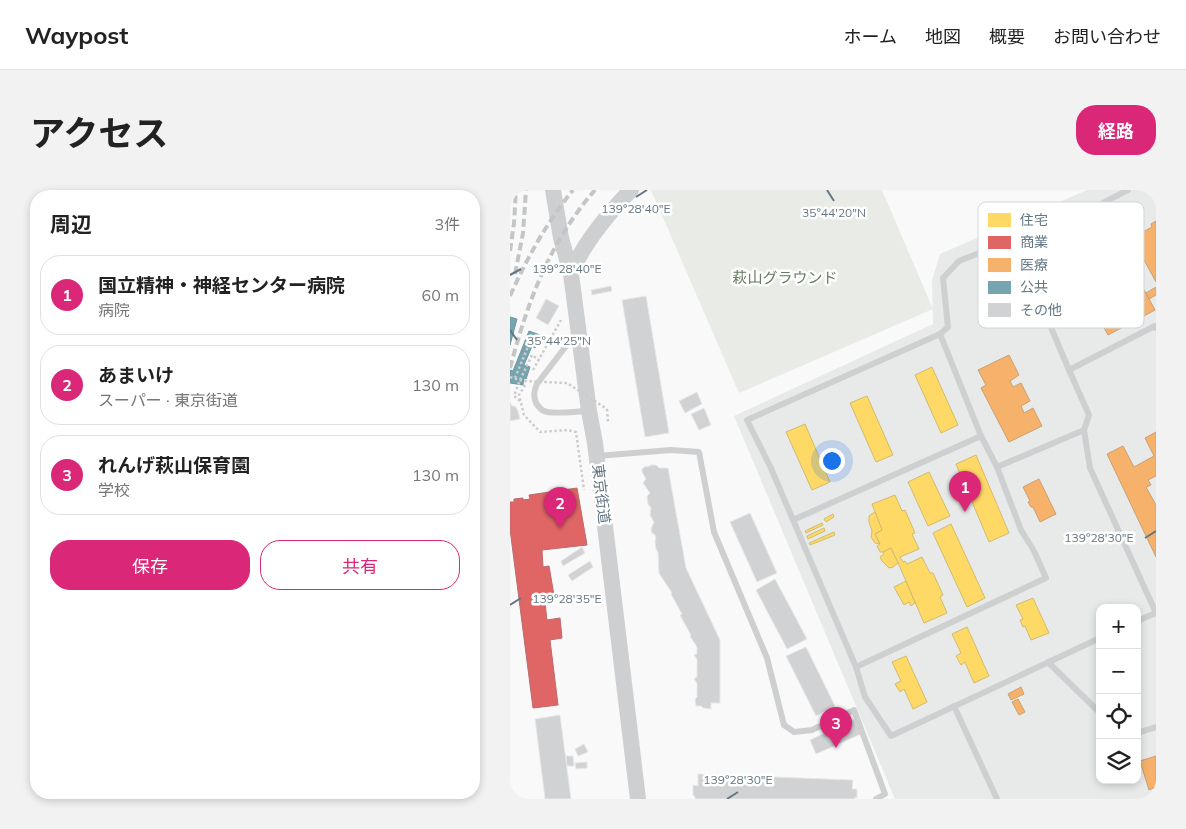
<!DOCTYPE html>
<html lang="ja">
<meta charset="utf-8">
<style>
:root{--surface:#fff;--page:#f2f2f2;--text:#222;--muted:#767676;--line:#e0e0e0;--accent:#db2777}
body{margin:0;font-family:Mulish,"Noto Sans JP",sans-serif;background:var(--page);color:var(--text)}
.controls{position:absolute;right:15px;bottom:15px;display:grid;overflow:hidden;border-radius:10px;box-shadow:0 2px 8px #0003}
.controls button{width:45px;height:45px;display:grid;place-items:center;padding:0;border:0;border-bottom:1px solid var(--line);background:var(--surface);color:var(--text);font:25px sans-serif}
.you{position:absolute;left:321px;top:270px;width:18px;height:18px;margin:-12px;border:4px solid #fff;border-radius:50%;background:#1a73e8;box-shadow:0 0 0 8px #1a73e833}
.badge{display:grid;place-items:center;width:32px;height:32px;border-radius:50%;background:var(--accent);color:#fff;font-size:16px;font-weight:700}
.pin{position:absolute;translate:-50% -41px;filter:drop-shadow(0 1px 2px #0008)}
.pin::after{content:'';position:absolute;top:26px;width:18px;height:15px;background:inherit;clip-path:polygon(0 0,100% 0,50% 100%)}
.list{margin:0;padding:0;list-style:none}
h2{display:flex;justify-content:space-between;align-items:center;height:65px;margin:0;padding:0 20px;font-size:21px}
h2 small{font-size:16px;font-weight:400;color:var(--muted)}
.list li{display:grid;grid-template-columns:32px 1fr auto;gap:15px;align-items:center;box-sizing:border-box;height:80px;margin:0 10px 10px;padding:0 10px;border:1px solid var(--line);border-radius:20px}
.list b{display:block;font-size:19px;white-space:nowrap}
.list p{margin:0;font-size:16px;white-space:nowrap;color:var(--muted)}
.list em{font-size:16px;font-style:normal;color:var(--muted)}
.actions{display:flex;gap:10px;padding:15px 20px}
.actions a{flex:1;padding:11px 0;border:1px solid var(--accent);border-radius:20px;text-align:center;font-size:18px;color:var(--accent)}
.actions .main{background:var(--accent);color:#fff}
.icon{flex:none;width:28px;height:28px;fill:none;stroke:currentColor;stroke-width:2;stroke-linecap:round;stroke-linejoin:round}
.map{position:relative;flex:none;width:646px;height:609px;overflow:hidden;border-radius:20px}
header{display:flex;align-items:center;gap:30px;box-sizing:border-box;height:70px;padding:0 25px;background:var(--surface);border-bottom:1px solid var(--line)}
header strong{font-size:24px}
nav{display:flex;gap:28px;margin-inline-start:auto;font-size:18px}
.intro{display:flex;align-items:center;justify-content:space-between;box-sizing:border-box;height:120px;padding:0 30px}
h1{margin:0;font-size:35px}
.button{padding:12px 22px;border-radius:20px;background:var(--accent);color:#fff;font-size:18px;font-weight:700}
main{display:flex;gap:30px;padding:0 30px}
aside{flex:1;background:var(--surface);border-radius:20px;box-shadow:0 2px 8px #0003}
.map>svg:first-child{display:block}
</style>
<header>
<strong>Waypost</strong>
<nav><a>ホーム</a><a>地図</a><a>概要</a><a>お問い合わせ</a></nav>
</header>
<div class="intro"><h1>アクセス</h1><a class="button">経路</a></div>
<main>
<aside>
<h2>周辺<small>3件</small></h2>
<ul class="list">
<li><span class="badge">1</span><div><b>国立精神・神経センター病院</b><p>病院</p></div><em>60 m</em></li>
<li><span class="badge">2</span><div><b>あまいけ</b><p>スーパー · 東京街道</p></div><em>130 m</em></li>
<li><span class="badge">3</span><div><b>れんげ萩山保育園</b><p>学校</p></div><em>130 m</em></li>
</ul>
<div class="actions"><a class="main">保存</a><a>共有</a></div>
</aside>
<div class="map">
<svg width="646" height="609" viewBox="0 0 646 609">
<rect width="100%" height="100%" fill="#f9f9f9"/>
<path fill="#e8e9e9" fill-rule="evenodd" d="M577,0H646V609H385L224,226L423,134L422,90L430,64ZM590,418H627V590H590Z"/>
<path fill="#e8ebe6" d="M141,0H372L423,119L229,203Z"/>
<g fill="#ffd966" stroke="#d1bb6f">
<path d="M422,177L448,235L431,243L405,185Z"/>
<path d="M357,206L383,265L366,272L340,213Z"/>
<path d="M295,234L320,292L302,300L276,242Z"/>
<path d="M466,265L499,343L479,352L446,274Z"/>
<path d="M419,282L440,326L418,336L398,292Z"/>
<path d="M385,305L392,321L395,320L405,343L402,344L409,359L390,367L393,372L395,371L397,374L412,367L420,383H423L433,405L430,407L437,423L414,433L389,375L381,358L373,362H370L367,356L370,354L365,344L372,340L362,314Z"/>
<path d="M365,322L372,340L365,344L370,354L365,353L361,347L362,341L359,332V326Z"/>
<path d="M323,324L324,327L316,332L314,329Z"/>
<path d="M312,333L313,335L296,343L295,341Z"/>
<path d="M441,334L475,408L457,417L423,343Z"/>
<path d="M314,338L315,341L298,349L297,346Z"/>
<path d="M324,342L325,345L300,355L299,353Z"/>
<path d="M381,358L388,373L383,377L379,378L372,371L370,367L374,364L373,362Z"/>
<path d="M396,391L405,413L401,416L399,412L394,415L384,397Z"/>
<path d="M523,408L539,443L521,450L515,436L513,437L510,430L513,429L506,415Z"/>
<path d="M457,437L479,486L464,493L455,472L451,475L446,466L451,463L442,444Z"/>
<path d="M396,466L417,512L403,519L394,499L390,502L385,494L391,491L382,472Z"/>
</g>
<path fill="#e06666" stroke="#bb6b6f" d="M67,298L77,355L32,360L33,377L39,376L45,411L35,413L37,430L50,428L52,448L40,450L48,515L23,518L0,339V312H4V309L13,308V310L20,309L19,305Z"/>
<g fill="#f6b26b" stroke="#caa072">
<path d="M646,31V92L622,48L642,37L641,34Z"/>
<path d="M610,55L645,120L598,145L563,81Z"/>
<path d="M646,97V105L639,109L636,103Z"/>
<path d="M499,165L509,185L500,191L503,197L511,193L520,211L511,216L514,223L523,218L532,236L499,252L471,198L476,195L468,180Z"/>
<path d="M646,242V286L638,290L641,295L636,297L646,315V367L597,264L613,256L624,277L644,266L635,248Z"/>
<path d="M529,289L546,324L530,332L523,317H521L518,312L520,311L513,297Z"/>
<path d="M511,497L514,504L501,510L498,504Z"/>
<path d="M508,509L515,522L509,525L502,512Z"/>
<path d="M646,566V597L639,600L630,571Z"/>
</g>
<g fill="#76a5af" stroke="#7197a2">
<path d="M0,127L7,129L0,155Z"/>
<path d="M19,141L30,145L25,158L22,156L14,175L20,177L16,189L14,188L13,195L0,193V180L3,181Z"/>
</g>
<g fill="#d0d2d3" stroke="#e8e8e8">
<path d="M101,96L102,101L82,105L81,100Z"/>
<path d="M136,106L159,243L135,247L112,110Z"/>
<path d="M36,109L49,116L38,135L26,128Z"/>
<path d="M187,202L192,214L175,223L169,211Z"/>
<path d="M0,212L2,216H5L8,221L10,229L0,231Z"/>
<path d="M194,218L201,235L189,240L181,224Z"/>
<path d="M141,275H146L149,278H158L176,378L210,450V513H201V519L193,518L191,516H186L185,509L187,507V493L184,489L187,487V469L184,465L187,464V457L180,446L181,445L170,425L172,424L161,404L162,403L149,383L148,362L146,359L145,351L146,349L145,345L142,343L141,339L144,332L140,325L141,318L138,314L137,306L140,303L133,293L136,289L132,282V279L136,276L137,277Z"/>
<path d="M240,323L267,383L247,392L220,332Z"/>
<path d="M72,357L75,363L53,376L51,371Z"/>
<path d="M80,371L83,377L62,391L58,385Z"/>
<path d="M265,389L297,449L277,459L246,400Z"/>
<path d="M296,457L325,516L306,526L276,466Z"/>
<path d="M50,525L61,609H35L25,529Z"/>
<path d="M344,529L351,544L306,564L300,550Z"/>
<path d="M74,554L78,562L68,566L65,559Z"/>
<path d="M56,566H63L64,576H57Z"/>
<path d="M77,572V578L66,579L65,573Z"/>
<path d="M188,584L343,590L342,599H347V608L345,607V609H185V607L183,605V595L188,596Z"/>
</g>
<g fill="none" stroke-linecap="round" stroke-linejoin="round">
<g stroke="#cbcccd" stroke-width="2.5" stroke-dasharray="2.5 2.5" stroke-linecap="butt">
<path d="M23,180L51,130"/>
<path d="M5,188L22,147L38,154"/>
<path d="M15,195L9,205L14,225L30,242L57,240L66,242L74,300"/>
<path d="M10,211L4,206L10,190L22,165L29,170"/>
<path d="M97,219L98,232"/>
</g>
<g stroke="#cecfd0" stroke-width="6">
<path d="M507,57L559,180L645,136L646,138"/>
<path d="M66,143L27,194C24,200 23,206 26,213C28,216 31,220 34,221C42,225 68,221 78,221"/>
<path d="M430,144L471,246"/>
<path d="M574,240L580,278L646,423L627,431"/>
<path d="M87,266L161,260L189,262L204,342L257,468L274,535L284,542L302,540L344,520L375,604L366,609"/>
<path d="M487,277L574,240L579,225L559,180"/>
<path d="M283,330L471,246L487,277L511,340L524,361L536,388L346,477"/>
<path d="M590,448L381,546L355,507L346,477L260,276L237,230L430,144L438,137L433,88L449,71L492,54L507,57L618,0"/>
<path d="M538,472L590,523"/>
<path d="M444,516L487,609"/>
<path d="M627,543L646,537"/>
</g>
<g stroke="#cecfd0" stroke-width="16">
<path d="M43,0L51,48L61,84L79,221L85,253L128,609"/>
<path d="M61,84C73,53 98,24 121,0"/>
</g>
<g stroke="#c3c5c6" stroke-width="4" stroke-dasharray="8 4" stroke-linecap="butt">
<path d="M0,61L4,33L6,0"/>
<path d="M5,84L13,43L16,0"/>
<path d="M0,106C18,66 36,34 63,0"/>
<path d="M0,178C18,111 39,53 85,0"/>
</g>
<path stroke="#cbcccd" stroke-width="2.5" stroke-dasharray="2.5 2.5" stroke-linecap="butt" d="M0,187L13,191L57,193L97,219"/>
</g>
<path fill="none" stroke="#657683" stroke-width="2" d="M317,0L324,11M126,7L137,0M0,85L11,79M0,140L7,150M635,348L646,341M0,415L11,408M217,609L228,602"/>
<g text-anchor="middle" stroke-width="5" stroke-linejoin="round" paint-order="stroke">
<g font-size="15" fill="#687a64" stroke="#fff">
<text x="275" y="93">萩山グラウンド</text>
</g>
<g font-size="15" fill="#657683" stroke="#fff">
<text transform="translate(91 304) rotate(83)" y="5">東京街道</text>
</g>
</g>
<rect x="468" y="12" width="166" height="126" rx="8" fill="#fff" stroke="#d1d6da" stroke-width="1"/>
<rect x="478" y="23" width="23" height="14" fill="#ffd966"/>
<rect x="478" y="46" width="23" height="13" fill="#e06666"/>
<rect x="478" y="68" width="23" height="14" fill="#f6b26b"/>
<rect x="478" y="91" width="23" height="13" fill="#76a5af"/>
<rect x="478" y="113" width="23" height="14" fill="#d0d2d3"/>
<g font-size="14" fill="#657683">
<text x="510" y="35">住宅</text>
<text x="510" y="57">商業</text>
<text x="510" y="80">医療</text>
<text x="510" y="102">公共</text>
<text x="510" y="125">その他</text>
</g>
<g font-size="12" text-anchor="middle" fill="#657683" stroke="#fff" stroke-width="5" stroke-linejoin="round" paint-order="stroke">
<text x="126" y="23">139°28'40"E</text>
<text x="324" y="27">35°44'20"N</text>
<text x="57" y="83">139°28'40"E</text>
<text x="49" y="155">35°44'25"N</text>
<text x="589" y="352">139°28'30"E</text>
<text x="57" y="413">139°28'35"E</text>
<text x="228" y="594">139°28'30"E</text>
</g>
</svg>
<div class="controls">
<button>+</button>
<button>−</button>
<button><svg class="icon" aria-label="locate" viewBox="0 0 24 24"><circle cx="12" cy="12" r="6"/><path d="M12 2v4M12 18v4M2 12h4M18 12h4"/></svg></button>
<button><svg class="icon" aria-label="layers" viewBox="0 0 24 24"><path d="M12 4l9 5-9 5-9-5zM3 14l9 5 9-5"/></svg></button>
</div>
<div class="you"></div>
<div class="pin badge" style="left:455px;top:322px">1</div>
<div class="pin badge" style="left:50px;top:338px">2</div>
<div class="pin badge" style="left:326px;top:558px">3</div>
</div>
</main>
